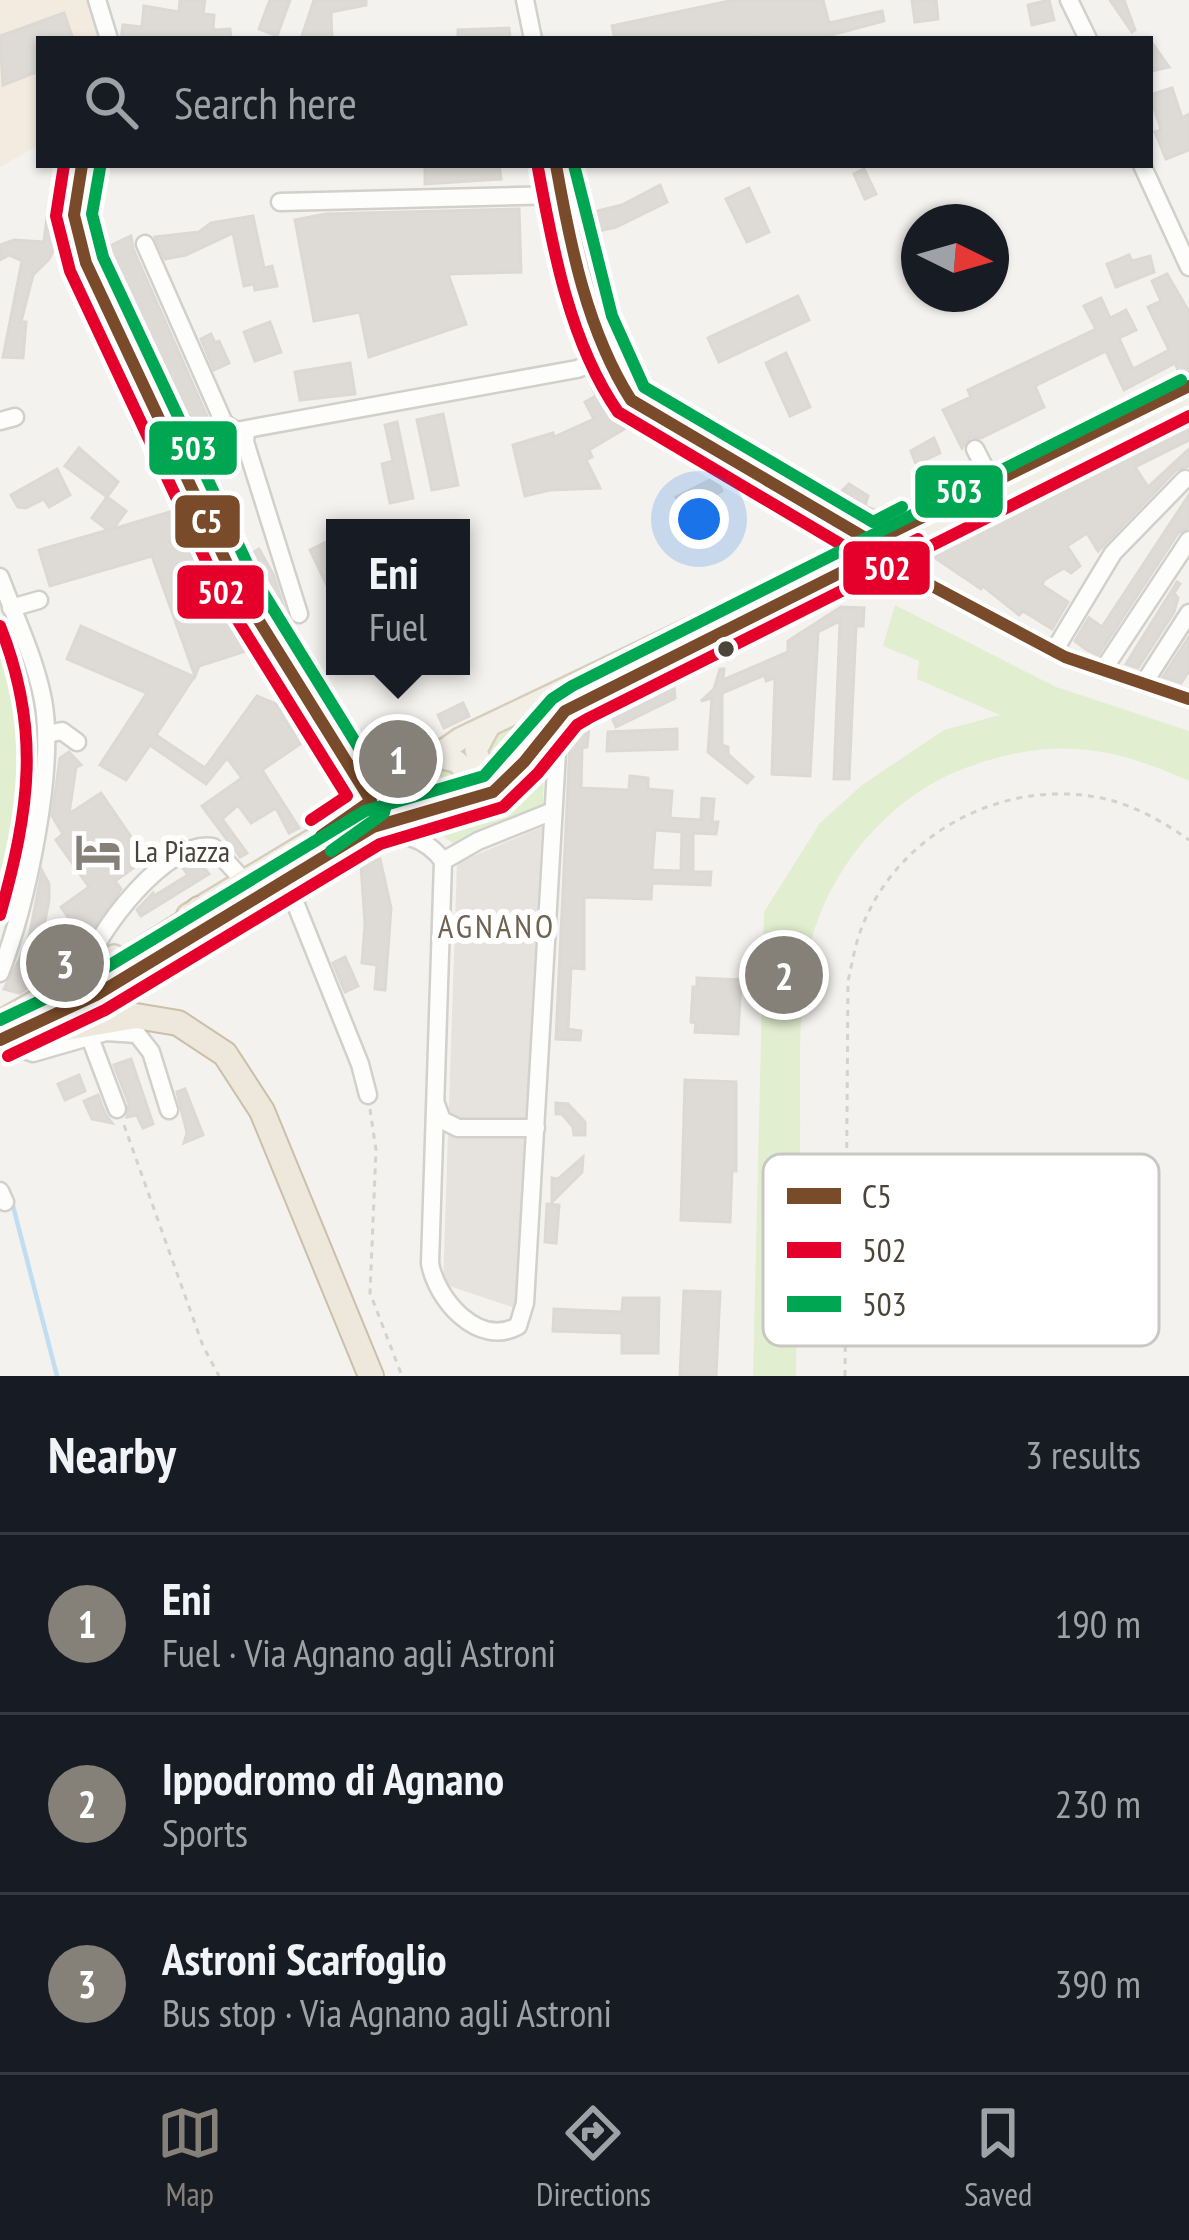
<!DOCTYPE html>
<meta charset="utf-8">
<style>
:root{--surface:#171b24;--page:#242831;--text:#f1f3f6;--muted:#9ea1a6;--line:#363941;--accent:#868178}
body{margin:0;font-family:"PT Sans Narrow",sans-serif;background:var(--page);color:var(--text)}
.compass{position:absolute;left:901px;top:204px;width:108px;height:108px;border-radius:50%;background:var(--surface);box-shadow:0 3px 9px #0004;rotate:95deg}
.you{position:absolute;left:699px;top:519px;width:42px;height:42px;margin:-30px;border:9px solid #fff;border-radius:50%;background:#1a73e8;box-shadow:0 0 0 18px #1a73e833}
.badge{display:grid;place-items:center;width:78px;height:78px;border-radius:50%;background:var(--accent);color:#fff;font-size:39px;font-weight:700}
.pin{position:absolute;translate:-50% -50%;border:6px solid #fff;box-shadow:0 3px 12px #0006}
.popup{position:absolute;left:326px;top:519px;width:144px;height:156px;box-sizing:border-box;display:grid;place-content:center;border-radius:0px;background:var(--surface);filter:drop-shadow(0 3px 9px #0005);font-size:39px;white-space:nowrap;color:var(--muted)}
.popup b{font-size:45px;color:var(--text)}
.popup::after{content:'';position:absolute;left:50%;top:100%;margin-left:-24px;border:24px solid transparent;border-top-color:var(--surface)}
.list{margin:0;padding:0;list-style:none}
h2{display:flex;justify-content:space-between;align-items:center;height:156px;margin:0;padding:0 48px;font-size:51px}
h2 small{font-size:39px;font-weight:400;color:var(--muted)}
.list li{display:grid;grid-template-columns:78px 1fr auto;gap:36px;align-items:center;box-sizing:border-box;height:180px;padding:0 48px;border-top:3px solid var(--line)}
.list b{display:block;font-size:45px;white-space:nowrap}
.list p{margin:0;font-size:39px;white-space:nowrap;color:var(--muted)}
.list em{font-size:39px;font-style:normal;color:var(--muted)}
.icon{flex:none;width:66px;height:66px;fill:none;stroke:currentColor;stroke-width:2;stroke-linecap:round;stroke-linejoin:round}
.map{position:relative;flex:none;width:1189px;height:1376px;overflow:hidden}
.search{position:absolute;background:var(--surface);box-shadow:0 3px 9px #0004;left:36px;right:36px;top:36px;height:132px;display:flex;align-items:center;gap:30px;box-sizing:border-box;padding:0 42px;border-radius:0px;color:var(--muted);font-size:45px}
.sheet{height:696px;background:var(--surface)}
nav{display:flex;justify-content:space-around;align-items:center;box-sizing:border-box;height:168px;border-top:3px solid var(--line);background:var(--surface);font-size:33px;color:var(--muted)}
nav a{display:grid;justify-items:center;gap:6px}
nav .on{color:var(--accent)}
.map>svg:first-child{display:block}
</style>
<div class="map">
<svg width="1189" height="1376" viewBox="0 0 1189 1376">
<rect width="100%" height="100%" fill="#f4f2ee"/>
<path fill="#f3ebdf" d="M0,0H100L113,39H39V145L0,167Z"/>
<g fill="#e1eecf">
<path d="M895,605L1056,687L1189,731V781C1110,745 1052,737 968,767C892,794 829,867 810,946C796,1010 801,1081 800,1147C799,1223 797,1300 796,1376H753L764,912L820,823L862,785L944,730L1000,715L917,679L919,661L883,646Z"/>
<path d="M0,629C36,734 29,770 0,874Z"/>
<path d="M528,719L542,725L506,761L486,758L485,742Z"/>
<path d="M544,746L543,810L454,844L421,820L474,807L512,791Z"/>
<path d="M449,766L463,776L453,794L408,801V788L440,767Z"/>
</g>
<path fill="#e6e3df" d="M542,827L515,1308L443,1284L457,863Z"/>
<g fill="none" stroke-linecap="round" stroke-linejoin="round">
<path stroke="#c0ddf1" stroke-width="4.5" d="M12,1202L57,1376"/>
</g>
<g fill="#dedbd6" stroke="#dcd9d4" stroke-width="3" fill-rule="evenodd">
<path d="M180,0H205L203,14L214,15L213,30L230,29L231,39H121L123,25L142,27L144,6L179,12Z"/>
<path d="M270,0H290L277,36L259,29Z"/>
<path d="M314,0H366V5L331,12L332,39H301Z"/>
<path d="M734,0H823L829,23L882,11L884,21L816,39H762L761,35L743,39H615L612,26Z"/>
<path d="M912,0H936L938,19L915,22Z"/>
<path d="M1049,0L1054,20L1032,25L1028,5Z"/>
<path d="M1110,0H1124L1135,30L1132,32Z"/>
<path d="M64,13L73,39H39V71L3,85L0,36Z"/>
<path d="M509,28L510,39H458V30Z"/>
<path d="M1150,40L1169,67L1152,71Z"/>
<path d="M1172,88L1182,118L1189,114V150L1166,159L1155,132L1161,130L1150,95Z"/>
<path d="M499,165L501,179L425,184V167Z"/>
<path d="M864,169L876,194L865,199L854,174Z"/>
<path d="M660,185L667,202L616,227L590,233L585,214L622,205Z"/>
<path d="M749,188L769,232L747,242L726,199Z"/>
<path d="M48,208L61,210L57,243L49,259L33,275L21,322H26L23,358L3,357L22,261L9,255L0,260V245L14,240L44,242Z"/>
<path d="M519,209L521,272L448,274L466,324L369,357L360,312L314,321L295,220L326,214Z"/>
<path d="M253,216L264,268L272,266L277,286L255,290L254,284L244,286L233,233L186,255L165,259L155,237L199,232L211,223Z"/>
<path d="M131,236L133,249L209,421L182,433L97,252Z"/>
<path d="M1129,255L1132,261L1150,256L1154,272L1116,287L1107,264Z"/>
<path d="M1167,274L1189,312V381L1184,382L1175,363L1124,390L1106,351L1035,386L1044,407L981,438L970,437L962,448L943,410L971,397L968,390L1096,329L1084,306L1101,298L1110,318L1126,310L1136,330L1119,338L1133,369L1169,350L1148,307L1161,301L1152,281Z"/>
<path d="M798,296L809,320L719,362L708,338Z"/>
<path d="M270,322L281,352L255,361L244,332Z"/>
<path d="M211,334L215,343L219,341L229,363L214,370L201,339Z"/>
<path d="M786,353L810,407L790,416L766,363Z"/>
<path d="M350,363L355,394L300,400L295,372Z"/>
<path d="M604,380L626,428L589,450L592,457L586,460L600,488L550,490L525,496L513,445L553,433L554,437L594,419L585,402L596,396L592,387Z"/>
<path d="M443,414L458,485L432,490L417,420Z"/>
<path d="M1189,415V440L1135,467L1148,487L1189,449V466L1176,470L1098,551L1087,533L1067,546L1080,566L1071,573L1064,568L1044,580L1042,585L1068,602L1052,629L1023,611L1019,615L983,586L981,589L928,553L934,541L985,515L990,518L1020,504L1017,499L1056,481L1058,484Z"/>
<path d="M397,422L413,498L390,503L382,464L393,461L385,425Z"/>
<path d="M934,438L940,453L916,464L911,451Z"/>
<path d="M79,448L118,482L107,497L65,466Z"/>
<path d="M57,469L70,495L49,507L44,499L26,508L18,507L11,495Z"/>
<path d="M716,477L722,491L706,499L709,504L685,516L676,497Z"/>
<path d="M849,484L868,496L865,506L877,511L871,527L847,513L851,503L842,491Z"/>
<path d="M1189,495V527L1178,533L1098,655L1087,650L1075,641L1089,618L1102,627Z"/>
<path d="M107,497L126,511L113,529L183,508L255,648L199,666L195,676L152,556L50,586L39,550L108,530L92,518Z"/>
<path d="M335,538V602L310,550Z"/>
<path d="M259,549L274,576L287,618L299,636L287,642L239,560Z"/>
<path d="M1177,582L1180,584L1174,593L1178,598L1174,612L1138,668L1126,664Z"/>
<path d="M841,607L864,608L863,626H856L849,779H834L840,621L818,632L810,776L772,774L775,678L766,681L765,675L722,693V745L728,747V754L753,777L747,783L708,752L712,698L701,701L714,689L720,669H724L723,680L788,652V641Z"/>
<path d="M81,626L194,677L156,735L205,768L257,696L276,704L300,744L262,770L299,828L289,833L276,808L251,823L238,805L222,819L247,853L240,857L202,806L242,778L227,758L206,784L150,745L126,780L100,765L147,693L67,659Z"/>
<path d="M1189,637V671L1181,683L1163,677Z"/>
<path d="M674,687L675,698L616,727L612,717Z"/>
<path d="M463,703L469,716L444,728L438,715Z"/>
<path d="M589,727L587,747L582,748L581,788L629,790L630,776L648,778V789L672,791L670,818L701,820L702,798L714,799L712,822H718L716,834L693,833V872H711L710,885L652,883L651,899L584,897V969L571,968L568,1029L581,1031L580,1040L556,1039L570,744L576,745L577,732ZM655,830L682,832L681,871L652,870Z"/>
<path d="M677,729V749L607,751L608,732Z"/>
<path d="M393,730L397,739L367,754L363,745Z"/>
<path d="M69,752L81,765L76,767L69,814L101,793L146,859L115,881L121,889L80,949L72,953L61,942L76,928L61,907L89,887L56,840L63,834L52,816L60,758Z"/>
<path d="M380,859L391,908L385,990L375,989L377,965L362,963L365,924L361,866Z"/>
<path d="M198,861L209,874L141,916L137,910L153,893L154,896L188,875L183,868Z"/>
<path d="M42,871L49,884V900L36,967L27,983L31,985L20,993L4,989L28,943Z"/>
<path d="M345,957L358,986L345,992L333,963Z"/>
<path d="M697,978L741,980L738,1034L695,1032L696,1023L691,1022L693,987H697Z"/>
<path d="M131,1059L153,1124L143,1128L137,1115L127,1117L129,1104L114,1065Z"/>
<path d="M79,1075L85,1091L65,1100L58,1084Z"/>
<path d="M685,1080L736,1082V1171H732L730,1222L681,1220Z"/>
<path d="M185,1089L203,1135L184,1143L187,1133L177,1092Z"/>
<path d="M98,1095L105,1114L112,1123L92,1119L84,1101Z"/>
<path d="M556,1103L568,1104L585,1122V1135H574L573,1127L562,1114H556Z"/>
<path d="M583,1157L582,1172L552,1202V1178L558,1179Z"/>
<path d="M547,1204L559,1205L556,1243L545,1242Z"/>
<path d="M684,1291L720,1292L716,1376H680Z"/>
<path d="M623,1298H659L658,1353H622V1333L553,1331L554,1309L622,1312Z"/>
</g>
<g fill="none" stroke-linecap="round" stroke-linejoin="round">
<g stroke="#d2d0cb" stroke-width="21">
<g id="minor">
<path d="M97,0L109,39"/>
<path d="M525,0L533,39"/>
<path d="M1069,0L1088,39"/>
<path d="M82,165L74,215L86,263L238,587L371,801"/>
<path d="M556,165C565,220 597,359 631,400L862,536L882,551"/>
<path d="M1142,165L1189,267"/>
<path d="M280,202L560,195"/>
<path d="M145,244L224,423L236,431L577,369L608,358"/>
<path d="M0,421L15,417"/>
<path d="M246,431L245,442L299,614"/>
<path d="M975,449L992,482"/>
<path d="M853,571L878,567L904,571L1065,657L1189,699"/>
<path d="M0,577C15,617 35,658 43,700C56,770 26,906 0,973"/>
<path d="M921,578L912,558L923,529"/>
<path d="M11,608L39,600"/>
<path d="M1054,651L1113,553L1185,479"/>
<path d="M1103,670L1189,540"/>
<path d="M1144,683L1189,613"/>
<path d="M47,734L62,731L77,742"/>
<path d="M371,834C400,832 425,836 443,861L430,1263C436,1299 478,1348 518,1326L525,1303L559,718"/>
<path d="M443,861L478,841L553,811"/>
<path d="M286,880L360,1064L368,1095"/>
<path d="M83,973C95,934 167,838 213,847L245,882"/>
<path d="M89,1035L117,1109"/>
<path d="M0,1053L19,1048L33,1053L106,1032L137,1034L151,1052L169,1110"/>
<path d="M436,1104L442,1120L458,1128H536"/>
<path d="M0,1191L5,1202"/>
</g>
</g>
<g stroke="#d6cebb" stroke-width="26">
<g id="major">
<path d="M489,726L476,750C482,776 503,773 522,760"/>
<path d="M434,756L456,761L468,772L466,789L449,799"/>
<path d="M188,915L331,829L460,739L849,553"/>
<path d="M0,1022L114,956"/>
<path d="M23,1030C143,981 245,897 358,835C400,812 448,814 490,793C528,774 542,724 580,702L1189,396"/>
</g>
</g>
<g stroke="#ccbfa9" stroke-width="28">
<g id="highway">
<path d="M129,1014L97,1003L93,985L97,978L186,922L199,909"/>
<path d="M2,1039L136,1016L178,1023L225,1054L262,1111L371,1376"/>
</g>
</g>
<g stroke="#d3d2cc" stroke-width="3" stroke-dasharray="6 6" stroke-linecap="butt">
<path d="M370,1109L376,1150L370,1293L402,1376"/>
<path d="M124,1125L203,1346L219,1376"/>
<path d="M845,1376L848,981C852,964 855,944 862,927C898,834 1000,780 1096,797C1130,803 1161,820 1189,840"/>
</g>
<use href="#minor" stroke="#fdfdfc" stroke-width="16"/>
<use href="#major" stroke="#f2efe6" stroke-width="21"/>
<use href="#highway" stroke="#ede8db" stroke-width="24"/>
<g stroke="#fff" stroke-width="21">
<g id="bus-1">
<path d="M82,165L74,215L86,263L238,587L371,801L321,836"/>
<path d="M556,165C570,244 587,331 631,400L872,542L1189,386"/>
<path d="M0,1040L96,995L373,827L493,792L524,762L565,711L840,573L878,567L904,571L1065,657L1189,699"/>
</g>
</g>
<g stroke="#fff" stroke-width="21">
<g id="bus-2">
<path d="M64,165L56,216L70,271L222,595L347,796L311,820"/>
<path d="M538,168C553,250 570,343 618,412L864,558L878,559L918,539"/>
<path d="M0,626C41,729 30,809 0,915"/>
<path d="M8,1056L105,1010L380,844L503,807L538,773L577,725L589,718L1189,416"/>
</g>
</g>
<g stroke="#fff" stroke-width="21">
<g id="bus-3">
<path d="M574,165L612,316L644,387L873,522L902,507"/>
<path d="M100,168L92,214L103,257L254,578L388,795L384,813L331,851"/>
<path d="M0,1020L87,979L365,811L484,776L552,699L572,686L1181,380"/>
</g>
</g>
<use href="#bus-1" stroke="#7a4b2a" stroke-width="12"/>
<use href="#bus-2" stroke="#e4002b" stroke-width="12"/>
<use href="#bus-3" stroke="#00a651" stroke-width="12"/>
</g>
<defs>
<g id="hotel-bare" transform="scale(3.6)"><path d="M-6-4.5h1.5V1H6V5H4.5V3h-9V5H-6ZM-4 0a1.8 1.8 0 1 1 3.6 0ZM.5 0V-2.5h3Q6-2.5 6 0Z" fill="#868178" stroke="#fff" stroke-width="2.5" paint-order="stroke"/></g>
</defs>
<g fill-rule="evenodd">
<use href="#hotel-bare" x="98" y="852"/>
</g>
<circle fill="#4b4439" stroke="#fff" stroke-width="4.5" cx="726" cy="649" r="10"/>
<g text-anchor="middle" stroke-width="12" stroke-linejoin="round" paint-order="stroke">
<g font-size="30" fill="#4b4439" stroke="#fff" text-anchor="start">
<text x="134" y="862">La Piazza</text>
</g>
<g font-size="33" letter-spacing="3" fill="#6e6250" stroke="#fff">
<text x="497" y="938">AGNANO</text>
</g>
</g>
<rect x="763" y="1154" width="396" height="192" rx="18" fill="#fff" stroke="#c9c7c4" stroke-width="3"/>
<rect x="787" y="1188" width="54" height="16" fill="#7a4b2a"/>
<rect x="787" y="1242" width="54" height="16" fill="#e4002b"/>
<rect x="787" y="1296" width="54" height="16" fill="#00a651"/>
<g font-size="33" fill="#4b4439">
<text x="862" y="1208">C5</text>
<text x="862" y="1262">502</text>
<text x="862" y="1316">503</text>
</g>
<g stroke="#fff" stroke-width="4.5">
<rect x="147" y="419" width="92" height="58" rx="12" fill="#00a651"/>
<rect x="913" y="463" width="92" height="57" rx="12" fill="#00a651"/>
<rect x="173" y="493" width="69" height="57" rx="12" fill="#7a4b2a"/>
<rect x="841" y="539" width="91" height="58" rx="12" fill="#e4002b"/>
<rect x="175" y="563" width="91" height="58" rx="12" fill="#e4002b"/>
</g>
<g font-size="33" text-anchor="middle" font-weight="bold" fill="#fff">
<text x="193" y="460">503</text>
<text x="959" y="503">503</text>
<text x="207" y="533">C5</text>
<text x="887" y="580">502</text>
<text x="221" y="604">502</text>
</g>
</svg>
<svg class="compass" viewBox="-18 -18 36 36"><path d="M0-13l5 13h-10z" fill="#e53935"/><path d="M0 13l5-13h-10z" fill="#9ea1a6"/></svg>
<div class="you"></div>
<div class="pin badge" style="left:398px;top:759px">1</div>
<div class="popup"><b>Eni</b>Fuel</div>
<div class="pin badge" style="left:784px;top:975px">2</div>
<div class="pin badge" style="left:65px;top:963px">3</div>
<div class="search"><svg class="icon" aria-label="search" viewBox="0 0 24 24"><circle cx="10" cy="10" r="6"/><path d="M15 15l6 6"/></svg>Search here</div>
</div>
<section class="sheet">
<h2>Nearby<small>3 results</small></h2>
<ul class="list">
<li><span class="badge">1</span><div><b>Eni</b><p>Fuel · Via Agnano agli Astroni</p></div><em>190 m</em></li>
<li><span class="badge">2</span><div><b>Ippodromo di Agnano</b><p>Sports</p></div><em>230 m</em></li>
<li><span class="badge">3</span><div><b>Astroni Scarfoglio</b><p>Bus stop · Via Agnano agli Astroni</p></div><em>390 m</em></li>
</ul>
</section>
<nav>
<a class="on"><svg class="icon" aria-label="map" viewBox="0 0 24 24"><path d="M3 6l6-2 6 2 6-2v14l-6 2-6-2-6 2zM9 4v14M15 6v14"/></svg>Map</a>
<a><svg class="icon" aria-label="directions" viewBox="0 0 24 24"><path d="M12 3l9 9-9 9-9-9zM9 14v-3h6M13 9l2 2-2 2"/></svg>Directions</a>
<a><svg class="icon" aria-label="saved" viewBox="0 0 24 24"><path d="M7 4h10v16l-5-4-5 4z"/></svg>Saved</a>
</nav>
